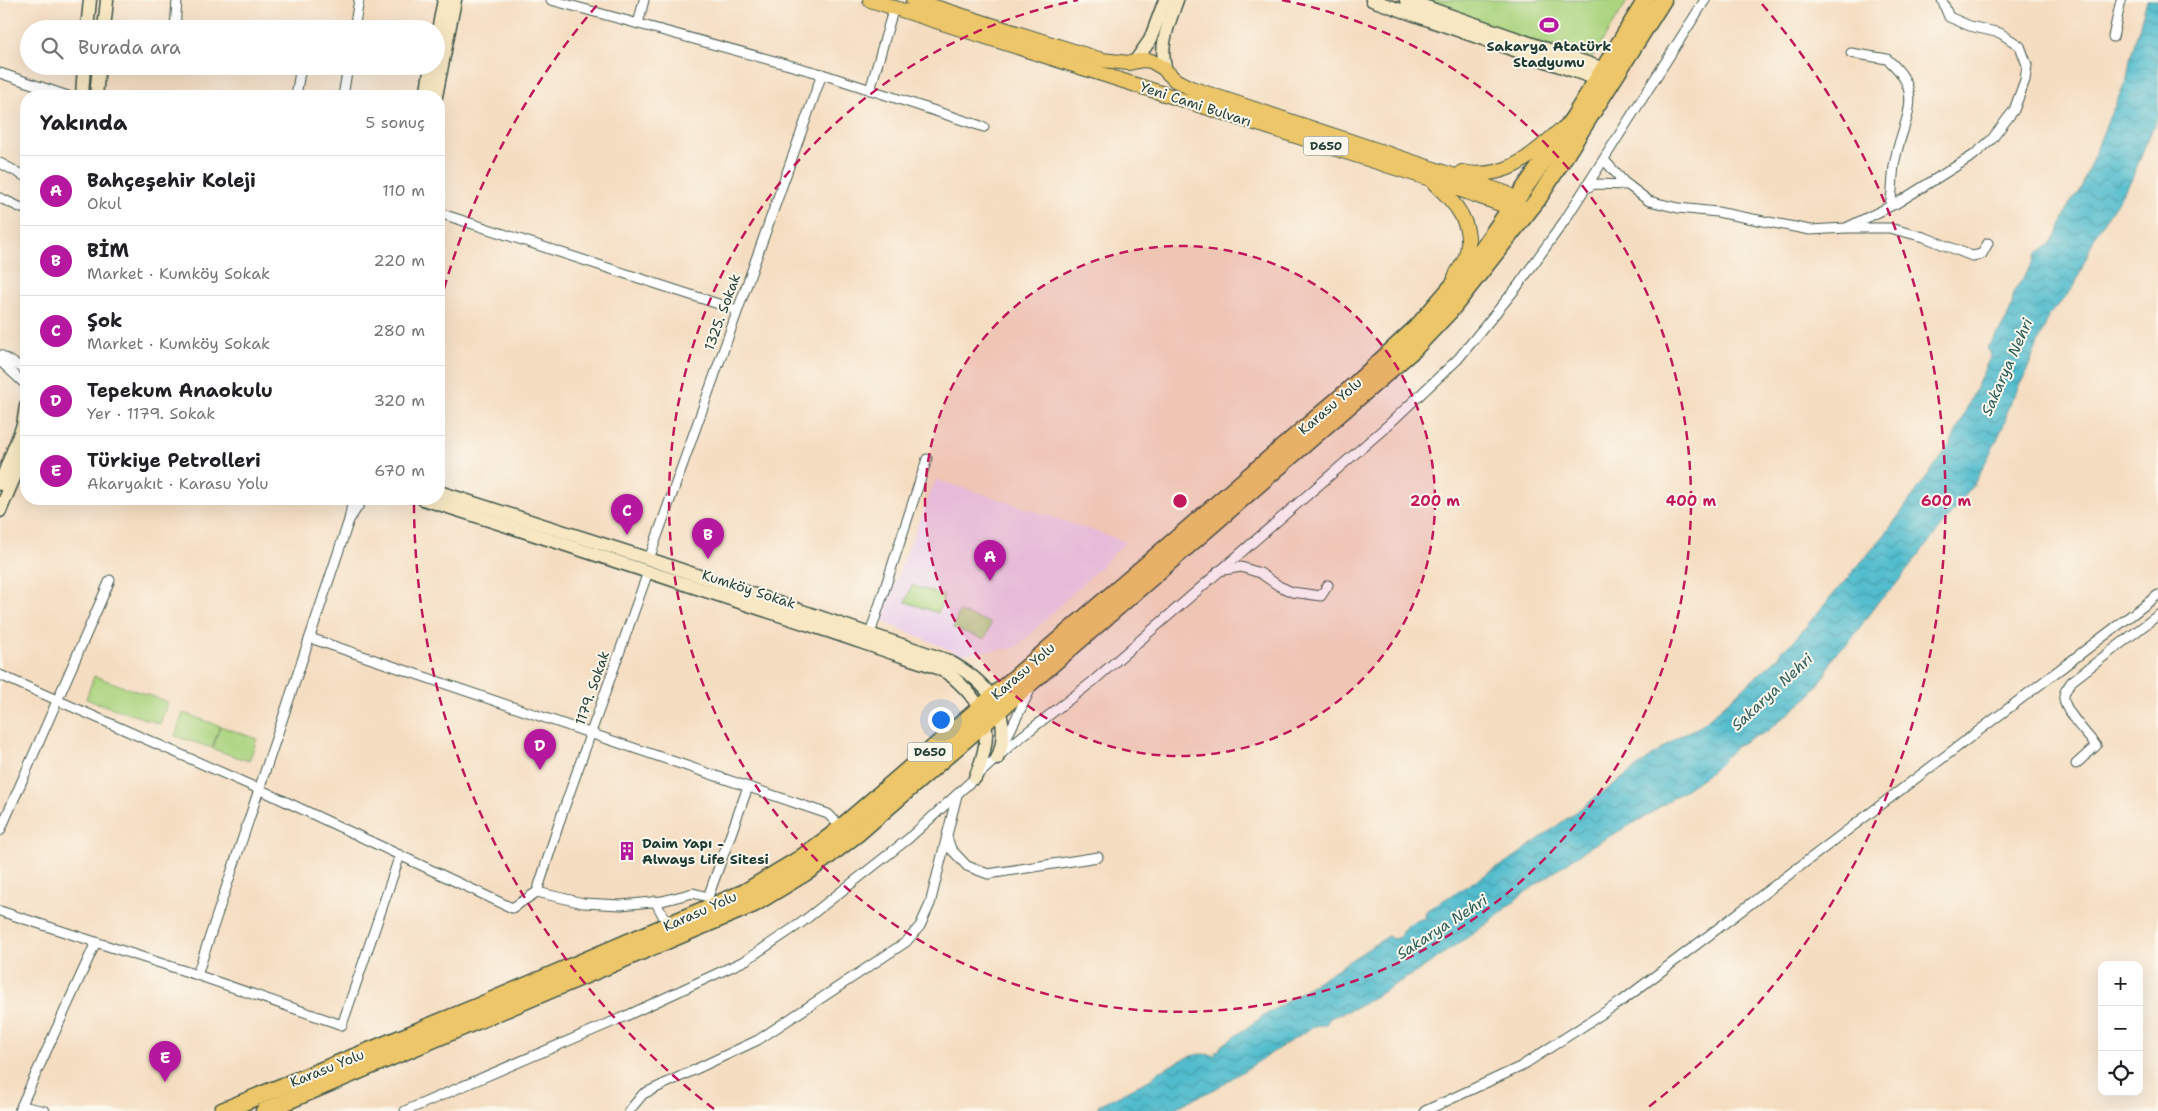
<!DOCTYPE html>
<html lang="tr">
<meta charset="utf-8">
<style>
:root{--surface:#fff;--page:#f2f2f2;--text:#202124;--muted:#757577;--line:#e0e0e0;--accent:#b5179e}
body{margin:0;font-family:"Shantell Sans",sans-serif;background:var(--page);color:var(--text)}
.controls{position:absolute;right:15px;bottom:15px;display:grid;overflow:hidden;border-radius:10px;box-shadow:0 5px 20px #0002}
.controls button{width:45px;height:45px;display:grid;place-items:center;padding:0;border:0;border-bottom:1px solid var(--line);background:var(--surface);color:var(--text);font:25px sans-serif}
.you{position:absolute;left:940px;top:719px;width:18px;height:18px;margin:-12px;border:4px solid #fff;border-radius:50%;background:#1a73e8;box-shadow:0 0 0 8px #1a73e833}
.badge{display:grid;place-items:center;width:32px;height:32px;border-radius:50%;background:var(--accent);color:#fff;font-size:16px;font-weight:700}
.pin{position:absolute;translate:-50% -41px;filter:drop-shadow(0 1px 2px #0008)}
.pin::after{content:'';position:absolute;top:26px;width:18px;height:15px;background:inherit;clip-path:polygon(0 0,100% 0,50% 100%)}
.list{margin:0;padding:0;list-style:none}
h2{display:flex;justify-content:space-between;align-items:center;height:65px;margin:0;padding:0 20px;font-size:21px}
h2 small{font-size:16px;font-weight:400;color:var(--muted)}
.list li{display:grid;grid-template-columns:32px 1fr auto;gap:15px;align-items:center;box-sizing:border-box;height:70px;padding:0 20px;border-top:1px solid var(--line)}
.list b{display:block;font-size:19px;white-space:nowrap}
.list p{margin:0;font-size:16px;white-space:nowrap;color:var(--muted)}
.list em{font-size:16px;font-style:normal;color:var(--muted)}
.icon{flex:none;width:28px;height:28px;fill:none;stroke:currentColor;stroke-width:2;stroke-linecap:round;stroke-linejoin:round}
.map{position:relative;flex:none;width:2158px;height:1111px;overflow:hidden}
.search{position:absolute;background:var(--surface);box-shadow:0 5px 20px #0002;left:20px;top:20px;width:425px;height:55px;display:flex;align-items:center;gap:12px;box-sizing:border-box;padding:0 18px;border-radius:28px;color:var(--muted);font-size:19px}
.panel{position:absolute;background:var(--surface);box-shadow:0 5px 20px #0002;left:20px;top:90px;width:425px;height:415px;border-radius:20px}
.map>svg:first-child{display:block}
</style>
<div class="map">
<svg width="2158" height="1111" viewBox="0 0 2158 1111">
<defs>
<pattern id="water-waves" width="16" height="10" patternUnits="userSpaceOnUse" patternTransform="scale(1.25)"><rect width="16" height="10" fill="#51bccd"/><path d="M0 5q4-4 8 0t8 0" fill="none" stroke="#439aa7"/></pattern>
</defs>
<rect width="100%" height="100%" fill="#fbf7ec"/>
<filter id="ink" filterUnits="userSpaceOnUse"><feTurbulence type="fractalNoise" baseFrequency=".02" numOctaves="2"/><feDisplacementMap in="SourceGraphic" scale="10" xChannelSelector="R" yChannelSelector="G"/><feConvolveMatrix kernelMatrix="1 2 1 2 8 2 1 2 1" color-interpolation-filters="sRGB"/></filter>
<filter id="wash" filterUnits="userSpaceOnUse"><feTurbulence type="fractalNoise" baseFrequency=".0096" numOctaves="4" result="noise"/><feDisplacementMap in="SourceGraphic" scale="20" xChannelSelector="R" yChannelSelector="G"/><feGaussianBlur stdDeviation="1.12" result="paint"/><feColorMatrix in="noise" values="0 0 0 0 0 0 0 0 0 0 0 0 0 0 0 0 0 1.4 0 .05"/><feComposite in="paint" operator="in"/></filter>
<g filter="url(#wash)">
<rect width="100%" height="100%" fill="#f5ddc1"/>
<path fill="#ebd1eb" d="M936,480L984,494L1126,542L1016,648L960,654L879,620Z"/>
<g fill="#abd47f" stroke="#65885a">
<path d="M1419,0H1628L1592,58L1550,49Z"/>
<path d="M912,585L944,596L938,613L906,602Z"/>
<path d="M959,612L991,623L985,639L953,628Z"/>
<path d="M94,676L168,702L160,724L86,699Z"/>
<path d="M183,713L220,726L212,748L175,736Z"/>
<path d="M220,726L257,739L249,761L213,749Z"/>
</g>
<path fill="url(#water-waves)" stroke="#387c80" d="M2147,0H2158V115L2131,181L2096,234L2074,287L2049,316L2026,373L2008,407L2005,422L1996,442L1973,486L1893,588L1877,603L1848,644L1836,652L1825,675L1810,696L1765,733L1750,738L1734,748L1716,768L1647,816L1588,848L1519,897L1487,924L1418,971L1359,1006L1330,1018L1326,1024L1311,1028L1215,1089L1168,1111H1095L1099,1105L1153,1078L1157,1072C1170,1068 1181,1058 1195,1055C1202,1053 1209,1055 1216,1055V1051L1220,1050V1047L1262,1017L1388,936L1393,939L1400,937C1403,925 1415,920 1426,918L1425,914L1427,910L1513,858L1681,735L1699,727L1780,656L1781,650L1789,646L1887,532L1951,443L1991,355L1987,347L1994,339L2006,320L2012,306L2013,293L2034,262L2037,254L2050,244L2058,233L2071,200L2079,193L2108,120L2127,79L2130,59Z"/>
</g>
<g filter="url(#ink)">
<g fill="none" stroke-linecap="round" stroke-linejoin="round">
<g stroke="#3f5549" stroke-width="11">
<g id="street">
<path d="M551,0L822,74L984,127"/>
<path d="M638,24L644,0"/>
<path d="M175,29L177,0"/>
<path d="M354,29L359,0"/>
<path d="M2113,37L2121,0"/>
<path d="M1851,53L1887,59C1930,95 1900,122 1894,166C1892,179 1893,192 1890,205"/>
<path d="M0,73L68,96"/>
<path d="M870,90L894,7"/>
<path d="M296,96L301,66"/>
<path d="M343,96L348,66"/>
<path d="M1604,160L1624,182L1649,201L1678,208L1717,212L1810,230L1846,228L1897,203L1974,155L1992,139L2014,110L2025,80L2027,65L2020,46L2000,33L1970,26L1949,17L1942,0"/>
<path d="M0,163L26,177"/>
<path d="M1585,189L1594,184L1628,185"/>
<path d="M0,198L26,210"/>
<path d="M439,213L737,310"/>
<path d="M1848,228H1889L1924,237L1972,256L1982,254L1988,243"/>
<path d="M0,355L26,370"/>
<path d="M0,361L26,385"/>
<path d="M353,499L349,520L363,499"/>
<path d="M649,559L822,74"/>
<path d="M1218,571L1241,567L1260,573L1279,586L1292,592L1321,596L1328,585"/>
<path d="M648,572L562,814L537,892L583,903L621,905L662,901L693,893L708,897L748,787"/>
<path d="M310,638L828,814L841,827"/>
<path d="M868,640L927,459"/>
<path d="M0,675L259,789L512,908L537,892"/>
<path d="M1004,743L1030,690"/>
<path d="M2076,764L2096,746C2088,735 2065,712 2064,699C2063,692 2068,687 2072,681L2158,615"/>
<path d="M0,831L110,580"/>
<path d="M947,837L951,849L967,866L988,874L1098,857"/>
<path d="M655,901L668,925"/>
<path d="M0,911L197,975L342,1025L400,855"/>
<path d="M197,975L349,520"/>
<path d="M22,1106L45,1111"/>
<path d="M19,1111L96,942"/>
<path d="M405,1111L626,1016L746,960L801,923L908,839L1012,744L1092,682L1387,426L1458,359L1517,287L1565,220L1705,0"/>
<path d="M629,1111L643,1094L758,1040L906,942L920,926L930,904L957,795"/>
<path d="M1425,1111L1520,1067L1622,1001L2158,595"/>
</g>
</g>
<g stroke="#3f5549" stroke-width="15">
<g id="secondary">
<path d="M1372,0L1597,79"/>
<path d="M1406,0L1604,69"/>
<path d="M87,29L90,0"/>
<path d="M104,29L107,0"/>
<path d="M436,41L444,0"/>
<path d="M1136,60L1150,40L1165,0"/>
<path d="M1166,71C1158,46 1169,23 1177,0"/>
<path d="M82,96L84,66"/>
<path d="M96,96L99,66"/>
<path d="M426,96L431,66"/>
<path d="M436,96L455,0"/>
<path d="M0,484L23,425L26,406"/>
<path d="M439,492L649,559L946,660C986,680 1016,714 997,759"/>
<path d="M423,499C556,541 687,585 819,628C847,637 874,647 902,656C918,662 940,666 954,678C990,710 994,733 975,778"/>
<path d="M0,511L14,478L26,443"/>
</g>
</g>
<g stroke="#3f5549" stroke-width="16">
<g id="primary">
<path d="M870,0L1430,179L1511,208H1521"/>
<path d="M913,0L1102,60L1129,63L1143,60L1151,61L1163,68L1175,80L1191,88L1506,193L1516,200L1521,209"/>
<path d="M1462,172C1504,180 1529,159 1559,131"/>
<path d="M1434,183C1455,202 1475,225 1466,256C1464,263 1458,270 1455,277"/>
</g>
</g>
<g stroke="#3f5549" stroke-width="19">
<g id="highway">
<path d="M222,1111L474,1008L745,892L801,858L831,836L1349,390L1418,326L1473,262L1574,117L1646,0"/>
<path d="M264,1111L754,904L810,870L857,834L1413,350L1449,312L1538,199L1663,0"/>
</g>
</g>
<use href="#street" stroke="#fff" stroke-width="9"/>
<use href="#secondary" stroke="#f7e8c3" stroke-width="12"/>
<use href="#primary" stroke="#ecc669" stroke-width="14"/>
<use href="#highway" stroke="#ecc669" stroke-width="16"/>
</g>
</g>
<circle cx="1180" cy="501" r="255" fill="#c2185b" fill-opacity=".12"/>
<g fill="none" stroke="#c2185b" stroke-width="2.5" stroke-dasharray="9 6">
<circle cx="1180" cy="501" r="255"/>
<path d="M1282 0A511 511 0 1 1 1078 0"/>
<path d="M714 1109A766 766 0 0 1 414 501M440 303A766 766 0 0 1 598 4M1762 4A766 766 0 0 1 1646 1109"/>
</g>
<defs>
<g id="stadium-bare" transform="scale(1.5)"><path d="M0-5a6.5 5 0 1 0 0 10a6.5 5 0 1 0 0-10ZM-3.5-1.8h7v3.6h-7Z" fill="#b5179e" stroke="#fbf7ec" stroke-width="2.5" paint-order="stroke"/></g>
<g id="building-bare" transform="scale(1.5)"><path d="M-4-6H4V6H1V3H-1V6H-4ZM-2.5-4.3h1.7v1.8h-1.7ZM.8-4.3h1.7v1.8H.8ZM-2.5-1h1.7V.8h-1.7ZM.8-1h1.7V.8H.8Z" fill="#b5179e" stroke="#fbf7ec" stroke-width="2.5" paint-order="stroke"/></g>
</defs>
<g fill-rule="evenodd">
<use href="#stadium-bare" x="1549" y="25"/>
<use href="#building-bare" x="627" y="851"/>
</g>
<g text-anchor="middle" stroke-width="4" stroke-linejoin="round" paint-order="stroke">
<g fill="#fbf7ec" stroke="#61756b" stroke-width="1">
<rect x="1303.5" y="136.5" width="45" height="19" rx="4"/>
<rect x="907.5" y="742.5" width="45" height="19" rx="4"/>
</g>
<g font-size="12" font-weight="bold" fill="#1f3d34">
<text x="1326" y="150">D650</text>
<text x="930" y="756">D650</text>
</g>
<g font-size="14" font-weight="bold" fill="#1f3d34" stroke="#fbf7ec">
<text x="1549" y="51">Sakarya Atatürk<tspan x="1549" dy="16">Stadyumu</tspan></text>
<text x="642" y="848" text-anchor="start">Daim Yapı -<tspan x="642" dy="16">Always Life Sitesi</tspan></text>
</g>
<g font-size="14" fill="#1f3d34" stroke="#fbf7ec">
<text transform="translate(1196 104) rotate(18)" y="5">Yeni Cami Bulvarı</text>
<text transform="translate(722 312) rotate(-70)" y="5">1325. Sokak</text>
<text transform="translate(1330 406) rotate(-41)" y="5">Karasu Yolu</text>
<text transform="translate(749 589) rotate(18)" y="5">Kumköy Sokak</text>
<text transform="translate(1023 671) rotate(-41)" y="5">Karasu Yolu</text>
<text transform="translate(592 688) rotate(-71)" y="5">1179. Sokak</text>
<text transform="translate(700 911) rotate(-24)" y="5">Karasu Yolu</text>
<text transform="translate(327 1068) rotate(-22)" y="5">Karasu Yolu</text>
</g>
<g font-size="15" font-style="italic" fill="#2c5d5a" stroke="#fbf7ec">
<text transform="translate(2007 367) rotate(-66)" y="5">Sakarya Nehri</text>
<text transform="translate(1772 692) rotate(-43)" y="5">Sakarya Nehri</text>
<text transform="translate(1442 927) rotate(-33)" y="5">Sakarya Nehri</text>
</g>
</g>
<circle cx="1180" cy="501" r="8" fill="#c2185b" stroke="#fbf7ec" stroke-width="2.5"/>
<g font-size="15" text-anchor="middle" font-weight="bold" fill="#c2185b" stroke="#fbf7ec" stroke-width="4" stroke-linejoin="round" paint-order="stroke">
<text x="1435" y="506">200 m</text>
<text x="1691" y="506">400 m</text>
<text x="1946" y="506">600 m</text>
</g>
</svg>
<div class="controls">
<button>+</button>
<button>−</button>
<button><svg class="icon" aria-label="locate" viewBox="0 0 24 24"><circle cx="12" cy="12" r="6"/><path d="M12 2v4M12 18v4M2 12h4M18 12h4"/></svg></button>
</div>
<div class="you"></div>
<div class="pin badge" style="left:990px;top:581px">A</div>
<div class="pin badge" style="left:708px;top:559px">B</div>
<div class="pin badge" style="left:627px;top:535px">C</div>
<div class="pin badge" style="left:540px;top:770px">D</div>
<div class="pin badge" style="left:165px;top:1082px">E</div>
<div class="search"><svg class="icon" aria-label="search" viewBox="0 0 24 24"><circle cx="10" cy="10" r="6"/><path d="M15 15l6 6"/></svg>Burada ara</div>
<section class="panel">
<h2>Yakında<small>5 sonuç</small></h2>
<ul class="list">
<li><span class="badge">A</span><div><b>Bahçeşehir Koleji</b><p>Okul</p></div><em>110 m</em></li>
<li><span class="badge">B</span><div><b>BİM</b><p>Market · Kumköy Sokak</p></div><em>220 m</em></li>
<li><span class="badge">C</span><div><b>Şok</b><p>Market · Kumköy Sokak</p></div><em>280 m</em></li>
<li><span class="badge">D</span><div><b>Tepekum Anaokulu</b><p>Yer · 1179. Sokak</p></div><em>320 m</em></li>
<li><span class="badge">E</span><div><b>Türkiye Petrolleri</b><p>Akaryakıt · Karasu Yolu</p></div><em>670 m</em></li>
</ul>
</section>
</div>
